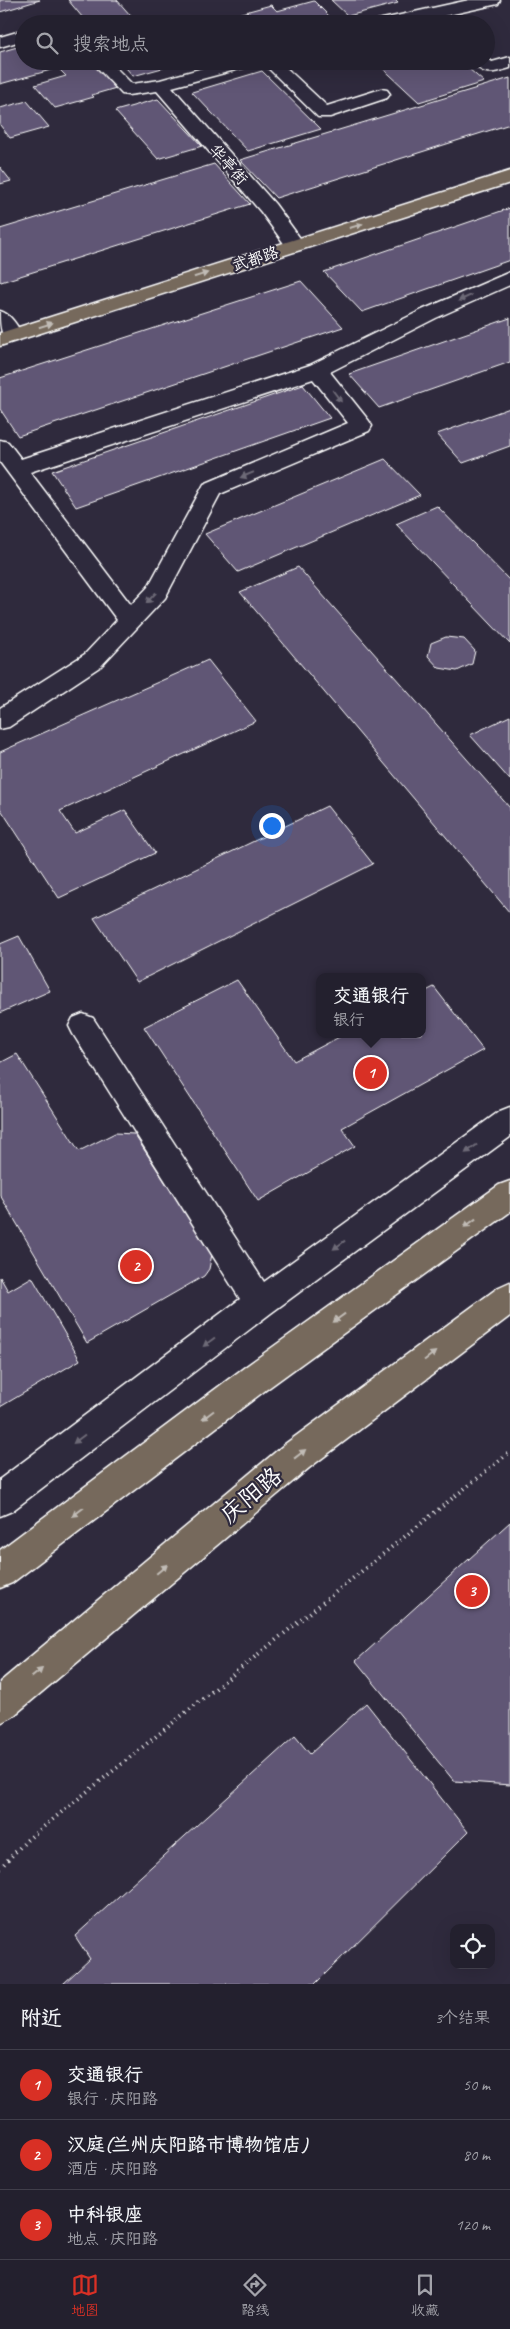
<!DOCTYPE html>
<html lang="zh">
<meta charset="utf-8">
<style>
:root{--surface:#23202e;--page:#2b2836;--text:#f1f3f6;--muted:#a3a3aa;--line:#403e4a;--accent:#d93025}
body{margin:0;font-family:Caveat,"LXGW WenKai TC",sans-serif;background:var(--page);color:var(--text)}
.controls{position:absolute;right:15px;bottom:15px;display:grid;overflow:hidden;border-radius:10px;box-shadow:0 5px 20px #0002}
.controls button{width:45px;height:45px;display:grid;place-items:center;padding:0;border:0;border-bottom:1px solid var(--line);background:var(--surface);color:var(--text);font:25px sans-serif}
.you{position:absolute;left:271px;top:825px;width:18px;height:18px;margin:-12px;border:4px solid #fff;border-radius:50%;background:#1a73e8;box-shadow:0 0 0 8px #1a73e833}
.badge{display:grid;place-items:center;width:32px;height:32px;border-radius:50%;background:var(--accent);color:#fff;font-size:16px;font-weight:700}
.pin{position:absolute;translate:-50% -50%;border:2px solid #fff;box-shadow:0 1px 5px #0006}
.popup{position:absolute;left:316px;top:973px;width:110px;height:65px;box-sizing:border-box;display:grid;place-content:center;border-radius:10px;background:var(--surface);filter:drop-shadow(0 1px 4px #0005);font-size:16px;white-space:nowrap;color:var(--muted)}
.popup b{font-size:19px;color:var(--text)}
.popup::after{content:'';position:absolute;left:50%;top:100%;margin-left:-10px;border:10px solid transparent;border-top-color:var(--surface)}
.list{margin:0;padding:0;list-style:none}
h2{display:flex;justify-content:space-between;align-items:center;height:65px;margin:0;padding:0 20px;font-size:21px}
h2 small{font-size:16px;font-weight:400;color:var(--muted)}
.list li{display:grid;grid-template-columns:32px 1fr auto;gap:15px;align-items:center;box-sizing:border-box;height:70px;padding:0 20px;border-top:1px solid var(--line)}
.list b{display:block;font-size:19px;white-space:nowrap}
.list p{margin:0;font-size:16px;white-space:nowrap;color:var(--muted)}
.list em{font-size:16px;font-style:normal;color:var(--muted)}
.icon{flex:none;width:28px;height:28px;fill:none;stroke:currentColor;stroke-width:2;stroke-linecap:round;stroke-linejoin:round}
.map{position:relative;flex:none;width:510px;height:1984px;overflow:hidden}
.search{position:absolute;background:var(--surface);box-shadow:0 5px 20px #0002;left:15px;right:15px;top:15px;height:55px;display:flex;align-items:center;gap:12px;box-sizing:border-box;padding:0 18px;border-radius:28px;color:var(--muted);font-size:19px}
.sheet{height:275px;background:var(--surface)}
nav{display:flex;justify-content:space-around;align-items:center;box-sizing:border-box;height:70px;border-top:1px solid var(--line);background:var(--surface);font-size:14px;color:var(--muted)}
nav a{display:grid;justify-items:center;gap:2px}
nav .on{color:var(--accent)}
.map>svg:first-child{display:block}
</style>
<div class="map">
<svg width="510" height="1984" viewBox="0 0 510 1984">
<rect width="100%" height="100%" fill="#2f2a3d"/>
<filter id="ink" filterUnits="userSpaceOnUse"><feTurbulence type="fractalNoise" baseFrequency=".02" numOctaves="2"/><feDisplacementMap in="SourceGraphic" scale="10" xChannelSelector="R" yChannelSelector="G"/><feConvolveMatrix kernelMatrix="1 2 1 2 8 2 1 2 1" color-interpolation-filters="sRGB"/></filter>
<g filter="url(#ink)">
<g fill="#615674" stroke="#fff">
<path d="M0,0H40L0,12Z"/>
<path d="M68,0H117L138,24H88Z"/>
<path d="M331,0H395L398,3L348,16Z"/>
<path d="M314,1L335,22L201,24L271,5L277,11Z"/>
<path d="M24,45V61H66L68,64L80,61H93L116,88L92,95L94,97L55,108L35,85L66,76L58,68L0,84V52Z"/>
<path d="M120,61H188L133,76Z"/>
<path d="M375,61H460L484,82L419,102Z"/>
<path d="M262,71L321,129L248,151L192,92Z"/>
<path d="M510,78V124L276,198L240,160Z"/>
<path d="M158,99L202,146L158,159L115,111Z"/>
<path d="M27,101L49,127L10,138L0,125V108Z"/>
<path d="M214,164L250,204L1,282L0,281V229Z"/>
<path d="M0,167L11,181L0,184Z"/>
<path d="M510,208V260L362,312L324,272Z"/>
<path d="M301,281L343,327L18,436L0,409V378Z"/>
<path d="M510,318V362L379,408L349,374Z"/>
<path d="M303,385L330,418L76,507L52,471Z"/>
<path d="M510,408V446L463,463L437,434Z"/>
<path d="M385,459L420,495L238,572L205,534Z"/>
<path d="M437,506L510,581V644L396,524Z"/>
<path d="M298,567L510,808V913L240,592Z"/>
<path d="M446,637L464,639L475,651L472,664L457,671L439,668L428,656L431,643Z"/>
<path d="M208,660L256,721L60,811L75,833L125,810L155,853L59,898L0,808V752Z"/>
<path d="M510,716V780L470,735Z"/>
<path d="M327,806L373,864L137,982L94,918Z"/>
<path d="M19,936L50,991L0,1013V944Z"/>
<path d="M237,980L294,1061L345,1034H422V993L434,987L483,1050L342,1128L355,1146L258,1201L144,1027Z"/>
<path d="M17,1054L79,1151L115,1133L134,1134L212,1254L209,1269L204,1276L87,1343L0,1195V1063Z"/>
<path d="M0,1277L8,1291L32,1277L80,1360L0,1407Z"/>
<path d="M510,1522V1785L454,1781L356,1661Z"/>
<path d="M366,1703L468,1832L315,1984H63L90,1959L75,1936L295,1736L310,1754Z"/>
</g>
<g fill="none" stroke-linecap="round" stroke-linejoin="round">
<g stroke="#fff" stroke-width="3">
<g id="minor">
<path d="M469,0H500L498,4L408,24H376L378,20Z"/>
<path d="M24,30V40L0,47V37Z"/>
<path d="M486,57L492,62L510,57V68C493,73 483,77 472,61H486Z"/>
<path d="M91,61H109L132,84L160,80L228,61H256L254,65L172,87L275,204L305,245L302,249L295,251L288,249L261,212L157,91L128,95L122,94Z"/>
<path d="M261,61H279L327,106L381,89L387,90L390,94L387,98L330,117H318Z"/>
<path d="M510,272V285L436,318L330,372L369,421L372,426L369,431L220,494L165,598L101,666L9,727L0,729V708L85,654L117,620L0,462V440L8,442L21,459L310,365L422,310ZM313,379L348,423L204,484L148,587L131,605L30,472Z"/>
<path d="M0,311C11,314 17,326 23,335L20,339C0,345 0,327 0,311Z"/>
<path d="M83,1014L93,1018L264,1282L500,1111L510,1107V1137L271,1313L12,1511L0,1516V1479L240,1299L73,1034L69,1026L73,1018Z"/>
</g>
</g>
<g stroke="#fff" stroke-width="3">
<g id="major">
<path d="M510,171V183L0,346V333Z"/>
<path d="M510,1181V1212L267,1389L12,1583L0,1588V1550L245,1367L499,1185Z"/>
<path d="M510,1282V1316L309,1468L12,1717L0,1723V1682L285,1444L499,1287Z"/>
</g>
</g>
<path stroke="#fff" stroke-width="4" stroke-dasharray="1 4.5" stroke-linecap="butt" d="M0,1868L27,1840L510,1452"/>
<use href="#minor" fill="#2f2a3d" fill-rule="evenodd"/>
<use href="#major" fill="#76695c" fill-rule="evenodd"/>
</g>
<defs><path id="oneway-solid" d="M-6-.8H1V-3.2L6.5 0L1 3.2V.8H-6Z" transform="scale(1.25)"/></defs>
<g fill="#c1bcb6">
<use href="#oneway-solid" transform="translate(356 226) rotate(-18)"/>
<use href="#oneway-solid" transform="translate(201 275) rotate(-18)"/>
<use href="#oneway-solid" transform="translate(46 325) rotate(-18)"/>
<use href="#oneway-solid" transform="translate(470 1223) rotate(144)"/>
<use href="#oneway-solid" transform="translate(339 1318) rotate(144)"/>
<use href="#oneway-solid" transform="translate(430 1356) rotate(-37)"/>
<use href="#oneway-solid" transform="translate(208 1415) rotate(143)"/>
<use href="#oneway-solid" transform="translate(300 1454) rotate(-38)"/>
<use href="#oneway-solid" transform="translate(78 1512) rotate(143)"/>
<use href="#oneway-solid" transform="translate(162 1569) rotate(-40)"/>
<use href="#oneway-solid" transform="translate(37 1673) rotate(-40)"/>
</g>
<g fill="#6d6a77">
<use href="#oneway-solid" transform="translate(465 298) rotate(156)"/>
<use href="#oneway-solid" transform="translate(337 396) rotate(53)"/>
<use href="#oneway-solid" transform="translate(247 475) rotate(158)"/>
<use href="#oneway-solid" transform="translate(151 598) rotate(133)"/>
<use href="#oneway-solid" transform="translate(471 1149) rotate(144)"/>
<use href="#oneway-solid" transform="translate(339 1245) rotate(144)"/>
<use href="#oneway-solid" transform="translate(209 1342) rotate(143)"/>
<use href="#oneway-solid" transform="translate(79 1439) rotate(143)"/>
</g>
</g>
<g text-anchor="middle" stroke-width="4.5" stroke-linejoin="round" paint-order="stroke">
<g font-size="16" fill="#fff" stroke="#2f2a3d">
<text transform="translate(229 164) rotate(48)" y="6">华亭街</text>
<text transform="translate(255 258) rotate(-18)" y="6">武都路</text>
</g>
<g font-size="24" fill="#fff" stroke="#2f2a3d">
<text transform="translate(251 1495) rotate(-40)" y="8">庆阳路</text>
</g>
</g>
</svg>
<div class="controls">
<button><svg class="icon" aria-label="locate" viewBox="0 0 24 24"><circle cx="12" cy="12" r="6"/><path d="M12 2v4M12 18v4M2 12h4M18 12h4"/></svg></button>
</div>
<div class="you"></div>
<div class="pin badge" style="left:371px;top:1073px">1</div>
<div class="popup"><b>交通银行</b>银行</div>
<div class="pin badge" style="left:136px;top:1266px">2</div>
<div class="pin badge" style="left:472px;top:1591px">3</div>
<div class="search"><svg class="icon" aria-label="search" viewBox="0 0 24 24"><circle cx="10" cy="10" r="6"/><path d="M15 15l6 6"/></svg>搜索地点</div>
</div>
<section class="sheet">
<h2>附近<small>3个结果</small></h2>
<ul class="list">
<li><span class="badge">1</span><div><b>交通银行</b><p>银行 · 庆阳路</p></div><em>50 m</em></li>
<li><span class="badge">2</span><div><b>汉庭(兰州庆阳路市博物馆店)</b><p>酒店 · 庆阳路</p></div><em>80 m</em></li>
<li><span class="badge">3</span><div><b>中科银座</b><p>地点 · 庆阳路</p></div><em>120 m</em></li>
</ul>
</section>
<nav>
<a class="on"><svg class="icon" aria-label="map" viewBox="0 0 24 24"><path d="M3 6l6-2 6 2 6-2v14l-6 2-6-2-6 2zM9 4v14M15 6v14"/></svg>地图</a>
<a><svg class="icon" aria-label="directions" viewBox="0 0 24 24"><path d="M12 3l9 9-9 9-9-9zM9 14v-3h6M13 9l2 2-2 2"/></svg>路线</a>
<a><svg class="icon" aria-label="saved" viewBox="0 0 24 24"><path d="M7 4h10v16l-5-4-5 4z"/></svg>收藏</a>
</nav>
